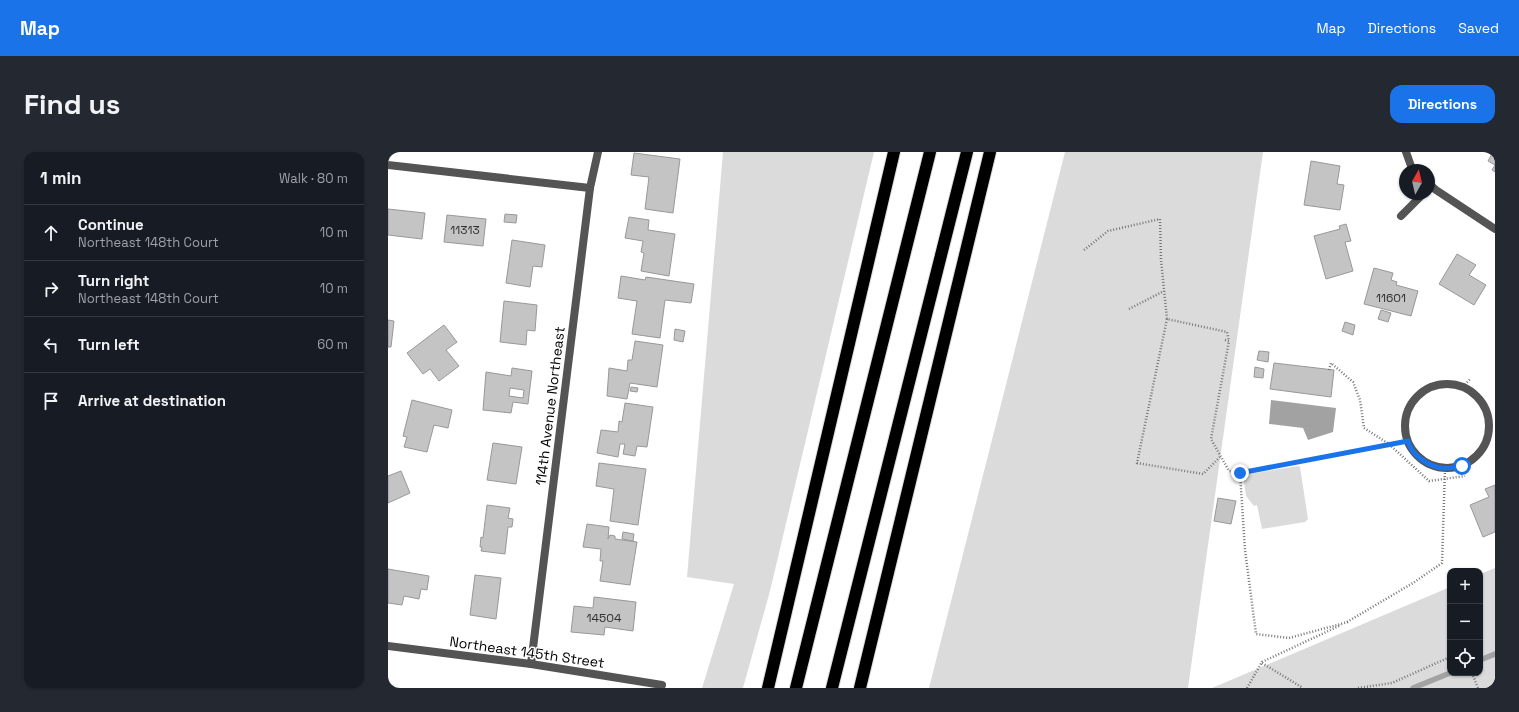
<!DOCTYPE html>
<meta charset="utf-8">
<style>
:root{--surface:#171b24;--page:#242831;--text:#f1f3f6;--muted:#9ea1a6;--line:#363941;--accent:#1a73e8}
body{margin:0;font-family:"Space Grotesk",sans-serif;background:var(--page);color:var(--text)}
.controls{position:absolute;right:12px;bottom:12px;display:grid;overflow:hidden;border-radius:8px;box-shadow:0 1px 3px #0004}
.controls button{width:36px;height:36px;display:grid;place-items:center;padding:0;border:0;border-bottom:1px solid var(--line);background:var(--surface);color:var(--text);font:20px sans-serif}
.compass{position:absolute;left:1011px;top:12px;width:36px;height:36px;border-radius:50%;background:var(--surface);box-shadow:0 1px 3px #0004;rotate:8deg}
.stop{position:absolute;width:12px;height:12px;margin:-9px;border:3px solid #1a73e8;border-radius:50%;background:#fff}
.stop.end{background:#1a73e8;border-color:#fff;box-shadow:0 1px 4px #0008}
.list{margin:0;padding:0;list-style:none}
h2{display:flex;justify-content:space-between;align-items:center;height:52px;margin:0;padding:0 16px;font-size:17px}
h2 small{font-size:13px;font-weight:400;color:var(--muted)}
.list li{display:grid;grid-template-columns:26px 1fr auto;gap:12px;align-items:center;box-sizing:border-box;height:56px;padding:0 16px;border-top:1px solid var(--line)}
.list b{display:block;font-size:15px;white-space:nowrap}
.list p{margin:0;font-size:13px;white-space:nowrap;color:var(--muted)}
.list em{font-size:13px;font-style:normal;color:var(--muted)}
.icon{flex:none;width:22px;height:22px;fill:none;stroke:currentColor;stroke-width:2;stroke-linecap:round;stroke-linejoin:round}
.map{position:relative;flex:none;width:1107px;height:536px;overflow:hidden;border-radius:12px}
header{display:flex;align-items:center;gap:24px;box-sizing:border-box;height:56px;padding:0 20px;background:var(--accent);color:#fff}
header strong{font-size:19px}
nav{display:flex;gap:22px;margin-inline-start:auto;font-size:14px}
.intro{display:flex;align-items:center;justify-content:space-between;box-sizing:border-box;height:96px;padding:0 24px}
h1{margin:0;font-size:28px}
.button{padding:10px 18px;border-radius:12px;background:var(--accent);color:#fff;font-size:14px;font-weight:700}
main{display:flex;gap:24px;padding:0 24px}
aside{flex:1;background:var(--surface);border-radius:12px;box-shadow:0 1px 3px #0004}
.map>svg:first-child{display:block}
</style>
<header>
<strong>Map</strong>
<nav><a>Map</a><a>Directions</a><a>Saved</a></nav>
</header>
<div class="intro"><h1>Find us</h1><a class="button">Directions</a></div>
<main>
<aside>
<h2>1 min<small>Walk · 80 m</small></h2>
<ul class="list">
<li><svg class="icon" aria-label="ahead" viewBox="0 0 24 24"><path d="M12 20V5M6 11l6-6 6 6"/></svg><div><b>Continue</b><p>Northeast 148th Court</p></div><em>10 m</em></li>
<li><svg class="icon" aria-label="right" viewBox="0 0 24 24"><path d="M7 20v-9h11M14 6l5 5-5 5"/></svg><div><b>Turn right</b><p>Northeast 148th Court</p></div><em>10 m</em></li>
<li><svg class="icon" aria-label="left" viewBox="0 0 24 24"><path d="M17 20v-9H6M10 6l-5 5 5 5"/></svg><div><b>Turn left</b></div><em>60 m</em></li>
<li><svg class="icon" aria-label="arrive" viewBox="0 0 24 24"><path d="M6 21V4h12l-3 4 3 4H6"/></svg><div><b>Arrive at destination</b></div></li>
</ul>
</aside>
<div class="map">
<svg width="1107" height="536" viewBox="0 0 1107 536">
<rect width="100%" height="100%" fill="#fff"/>
<g fill="#dbdbdb">
<path d="M335,0H486L382,439L355,536H314L346,432L299,425Z"/>
<path d="M677,0H875L800,536H541Z"/>
<path d="M910,314L912,315L920,367L917,370L874,377L869,353L866,354L858,344L855,323Z"/>
<path d="M1107,416V536H824L1062,435V521H1092V422Z"/>
</g>
<path fill="#a2a2a2" d="M883,248L948,256L945,280L920,288L915,276L881,272Z"/>
<g fill="none" stroke-linecap="round" stroke-linejoin="round">
<g stroke="#a2a2a2" stroke-width="5.5">
<path d="M1092,508L1107,502"/>
<path d="M1025,536L1062,521"/>
</g>
</g>
<g fill="#c4c4c4" stroke="#989898" fill-rule="evenodd">
<path d="M1105,0H1107V20L1104,18L1107,13L1100,9Z"/>
<path d="M246,1L292,7L285,61L257,57L261,25L243,23Z"/>
<path d="M923,9L952,14L949,32L956,33L952,58L916,53Z"/>
<path d="M0,57L37,61L34,87L0,83Z"/>
<path d="M117,62L129,63L128,71L116,70Z"/>
<path d="M59,63L98,67L95,94L56,90Z"/>
<path d="M241,65L261,68L260,78L287,82L281,124L253,119L256,101L253,100L255,89L237,86Z"/>
<path d="M958,72L963,89L957,90L965,119L938,127L926,84L952,77L951,74Z"/>
<path d="M124,88L157,93L154,115L145,114L142,135L118,131Z"/>
<path d="M1069,102L1088,113L1081,123L1098,133L1086,153L1051,132Z"/>
<path d="M986,116L1005,121L1003,128L1009,130L1008,133L1030,139L1023,164L976,152Z"/>
<path d="M233,124L257,128L258,125L306,132L303,151L277,148L272,186L244,182L249,149L230,146Z"/>
<path d="M116,149L149,153L147,179L139,178L138,193L112,190Z"/>
<path d="M993,158L1003,161L1000,170L990,167Z"/>
<path d="M0,168L6,169L3,195H0Z"/>
<path d="M957,170L967,173L965,183L954,179Z"/>
<path d="M56,173L69,190L58,198L71,214L51,229L42,217L35,222L19,201Z"/>
<path d="M287,177L297,179L295,190L286,188Z"/>
<path d="M247,189L275,193L269,235L242,231L239,247L219,244L221,216L239,219L240,208H244Z"/>
<path d="M871,199L881,200L880,210L869,208Z"/>
<path d="M886,211L946,218L943,245L882,237Z"/>
<path d="M867,215L876,217L875,226L866,225Z"/>
<path d="M124,216L144,219L140,252L125,250L123,261L95,258L98,220L123,224ZM122,236L136,238L135,246L121,244Z"/>
<path d="M243,235L250,236L249,240L242,239Z"/>
<path d="M24,248L64,258L60,276L46,273L39,300L16,295L19,285L15,284Z"/>
<path d="M237,251L265,255L259,295L249,294L247,304L235,302L237,292H232L230,305L209,301L213,278L230,280L231,269L234,270Z"/>
<path d="M105,291L134,295L128,332L99,328Z"/>
<path d="M211,311L258,317L250,373L222,369L226,337L208,334Z"/>
<path d="M13,319L22,341L0,351V324Z"/>
<path d="M1107,333V380L1095,385L1082,353L1101,345L1097,337Z"/>
<path d="M830,346L848,349L843,372L826,369Z"/>
<path d="M99,353L122,356L120,366L125,367L124,375H120L117,402L93,399L94,395H92L93,385L95,386Z"/>
<path d="M199,372L221,375L220,387L222,383L227,384V387L249,390L242,433L212,429L215,409H212L213,397L195,395Z"/>
<path d="M235,380L246,382L245,389L234,387Z"/>
<path d="M0,417L41,424L39,438L33,437L31,447L16,444L14,453L0,451Z"/>
<path d="M87,423L113,426L108,467L82,463Z"/>
<path d="M206,445L248,450L245,479L217,475L216,483L183,480L186,454L205,456Z"/>
</g>
<g fill="none" stroke-linecap="round" stroke-linejoin="round">
<g stroke="#dbdbdb" stroke-width="14">
<g id="motorway">
<path d="M380,536L506,0"/>
<path d="M408,536L542,0"/>
<path d="M444,536L579,0"/>
<path d="M472,536L602,0"/>
</g>
</g>
<g stroke="#767676" stroke-width="2.5" stroke-dasharray="1 2" stroke-linecap="butt">
<path d="M696,98L720,79L772,67L773,108L779,167L839,180L841,189"/>
<path d="M741,157L776,139"/>
<path d="M779,167L749,311L815,322L833,304"/>
<path d="M837,188L841,189L823,287L841,319L852,321"/>
<path d="M941,218L943,211L965,230L972,248L976,276L1001,292L1041,329L1077,324"/>
<path d="M1075,235L1083,226"/>
<path d="M959,470L1025,431L1054,411L1057,316"/>
<path d="M960,470L901,486L868,482L857,398L852,321L1020,289"/>
<path d="M874,511L915,536"/>
<path d="M1084,521L1090,536"/>
<path d="M859,536L874,510L953,473"/>
<path d="M970,536L1004,531L1062,505"/>
</g>
<g stroke="#545454" stroke-width="8">
<path d="M1018,0L1023,14L1027,18"/>
<path d="M0,13L202,36"/>
<path d="M1041,32L1048,38L1107,77"/>
<path d="M1013,64L1035,42"/>
<circle cx="1059" cy="274" r="42"/>
<path d="M0,494L143,512L274,533"/>
<path d="M143,512L202,36L210,0"/>
</g>
<use href="#motorway" stroke="#000" stroke-width="12"/>
</g>
<g fill="none" stroke-linecap="round" stroke-linejoin="round">
<path stroke="#1a73e8" stroke-width="5" d="M852,321L1020,289C1023,303 1040,314 1054,316C1060,317 1068,315 1074,314"/>
</g>
<g text-anchor="middle" stroke-width="3" stroke-linejoin="round" paint-order="stroke">
<g font-size="12" fill="#313131">
<text x="77" y="82">11313</text>
<text x="1003" y="150">11601</text>
<text x="216" y="470">14504</text>
</g>
<g font-size="14" fill="#000" stroke="#fff">
<text transform="translate(162 254) rotate(-83)" y="5">114th Avenue Northeast</text>
<text transform="translate(139 500) rotate(8)" y="5">Northeast 145th Street</text>
</g>
</g>
</svg>
<div class="controls">
<button>+</button>
<button>−</button>
<button><svg class="icon" aria-label="locate" viewBox="0 0 24 24"><circle cx="12" cy="12" r="6"/><path d="M12 2v4M12 18v4M2 12h4M18 12h4"/></svg></button>
</div>
<svg class="compass" viewBox="-18 -18 36 36"><path d="M0-13l5 13h-10z" fill="#e53935"/><path d="M0 13l5-13h-10z" fill="#9ea1a6"/></svg>
<div class="stop" style="left:1074px;top:314px"></div>
<div class="stop end" style="left:852px;top:321px"></div>
</div>
</main>
